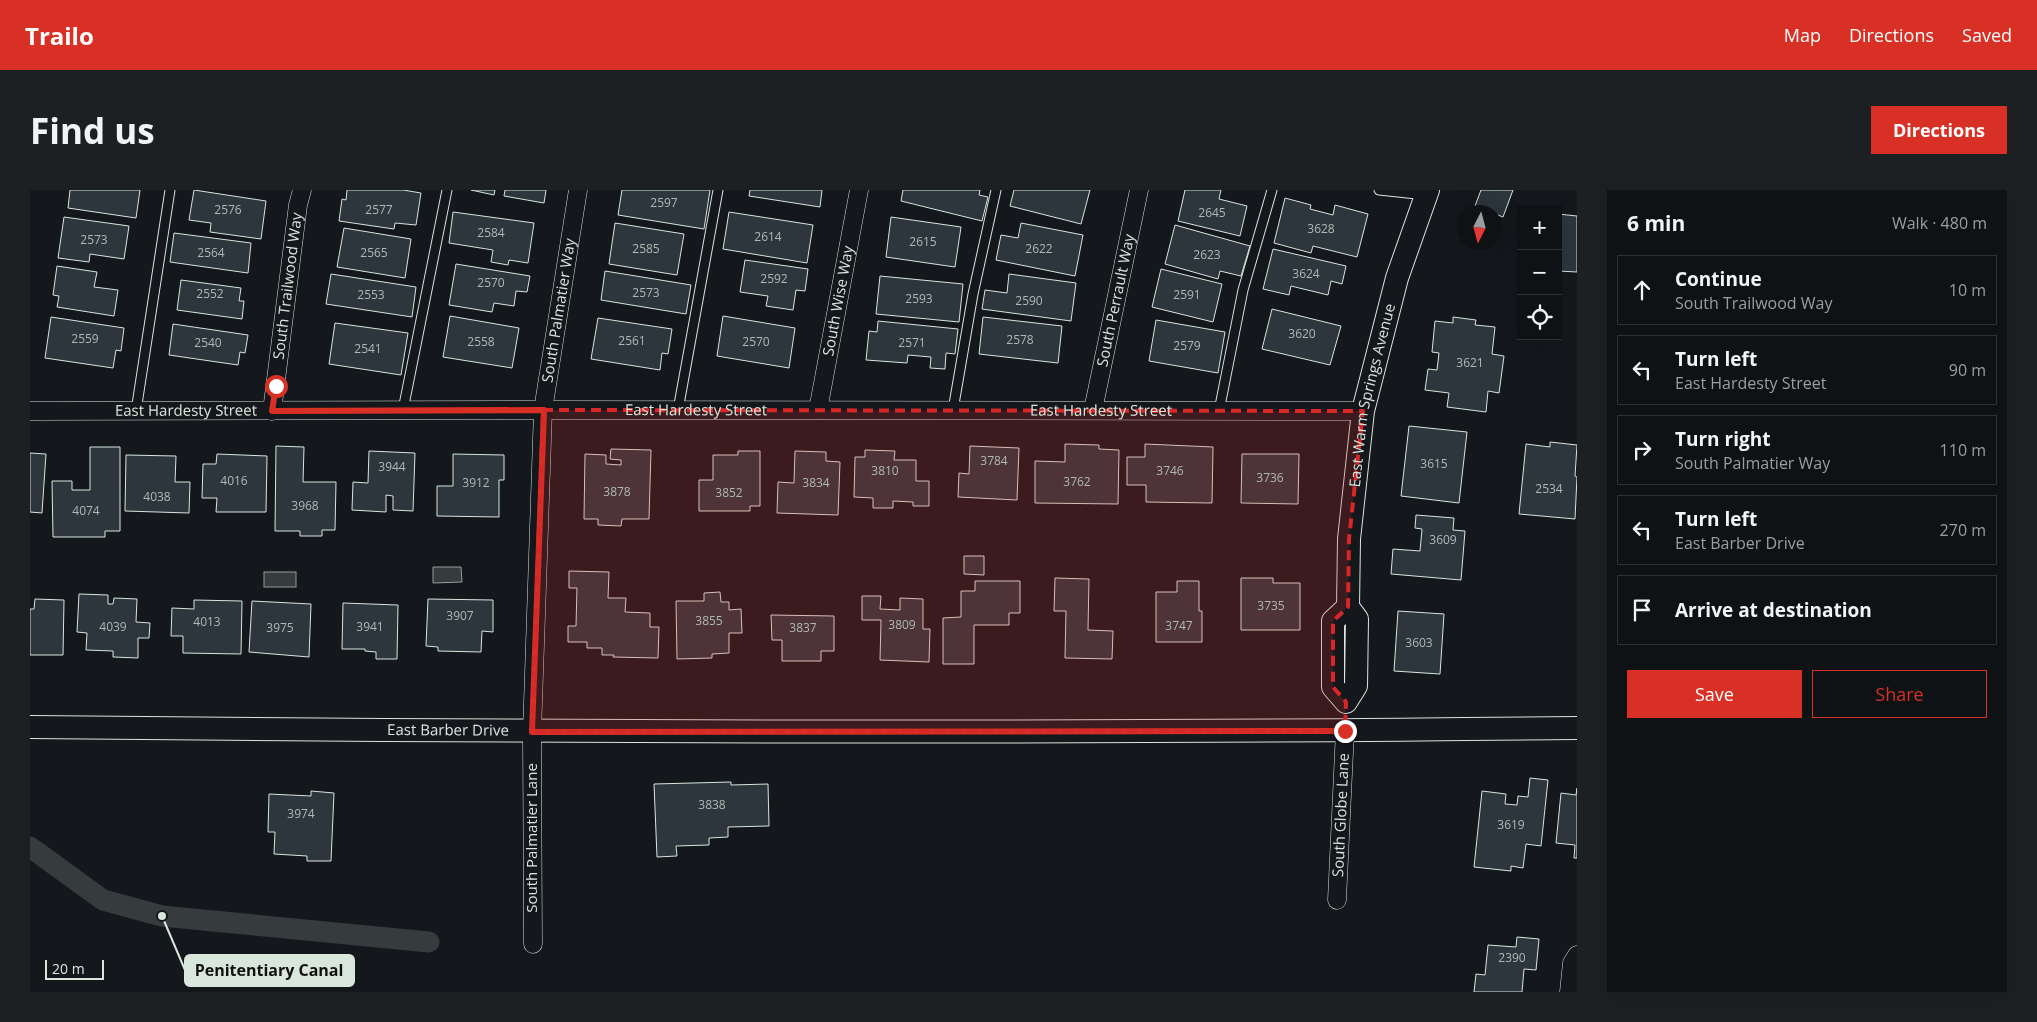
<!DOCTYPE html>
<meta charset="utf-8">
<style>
:root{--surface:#0f1215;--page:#1d2022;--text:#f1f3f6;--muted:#9b9ea0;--line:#2f3234;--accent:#d93025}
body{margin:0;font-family:"Open Sans",sans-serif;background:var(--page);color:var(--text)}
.controls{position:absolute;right:15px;top:15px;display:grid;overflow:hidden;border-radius:0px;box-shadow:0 5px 20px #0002}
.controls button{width:45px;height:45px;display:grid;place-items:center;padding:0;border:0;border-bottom:1px solid var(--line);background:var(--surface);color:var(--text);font:25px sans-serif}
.compass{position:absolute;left:1427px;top:15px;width:45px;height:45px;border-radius:50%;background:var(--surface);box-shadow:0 5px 20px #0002;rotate:186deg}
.scale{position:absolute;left:15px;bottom:12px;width:59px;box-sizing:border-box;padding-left:5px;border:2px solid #d8e6dc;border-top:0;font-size:14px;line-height:18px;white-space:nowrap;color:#d8e6dc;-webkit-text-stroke:4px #14181c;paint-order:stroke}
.stop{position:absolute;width:15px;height:15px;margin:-11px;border:4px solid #d93025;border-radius:50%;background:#fff}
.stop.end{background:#d93025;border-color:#fff;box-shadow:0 1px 5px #0008}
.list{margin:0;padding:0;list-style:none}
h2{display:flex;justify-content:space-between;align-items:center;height:65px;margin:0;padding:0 20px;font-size:21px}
h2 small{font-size:16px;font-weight:400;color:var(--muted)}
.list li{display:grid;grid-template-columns:32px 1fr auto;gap:15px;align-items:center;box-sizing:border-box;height:70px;margin:0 10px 10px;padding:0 10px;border:1px solid var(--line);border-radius:0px}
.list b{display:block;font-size:19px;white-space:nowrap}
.list p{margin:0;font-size:16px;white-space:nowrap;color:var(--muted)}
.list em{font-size:16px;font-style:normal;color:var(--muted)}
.actions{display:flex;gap:10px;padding:15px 20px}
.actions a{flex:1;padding:11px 0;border:1px solid var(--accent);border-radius:0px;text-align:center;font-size:18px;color:var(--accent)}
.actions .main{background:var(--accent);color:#fff}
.icon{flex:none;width:28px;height:28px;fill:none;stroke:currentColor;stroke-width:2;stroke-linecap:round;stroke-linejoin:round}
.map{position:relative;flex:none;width:1547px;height:802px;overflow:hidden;border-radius:0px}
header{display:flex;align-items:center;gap:30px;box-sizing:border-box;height:70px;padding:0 25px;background:var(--accent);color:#fff}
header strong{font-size:24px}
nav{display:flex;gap:28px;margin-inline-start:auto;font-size:18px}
.intro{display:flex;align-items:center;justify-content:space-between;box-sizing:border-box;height:120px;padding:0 30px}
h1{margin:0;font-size:35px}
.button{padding:12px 22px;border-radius:0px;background:var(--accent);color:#fff;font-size:18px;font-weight:700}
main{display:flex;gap:30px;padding:0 30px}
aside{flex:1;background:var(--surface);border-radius:0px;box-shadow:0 5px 20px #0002}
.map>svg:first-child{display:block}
</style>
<header>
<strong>Trailo</strong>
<nav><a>Map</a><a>Directions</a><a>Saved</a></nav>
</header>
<div class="intro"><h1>Find us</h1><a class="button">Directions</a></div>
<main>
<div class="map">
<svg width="1547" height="802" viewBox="0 0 1547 802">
<rect width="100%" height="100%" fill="#14181c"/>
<g fill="#363b3e" stroke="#939e99">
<path d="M403,377H431L432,392L403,393Z"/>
<rect x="234" y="382" width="32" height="15"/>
</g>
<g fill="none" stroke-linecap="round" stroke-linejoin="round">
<path stroke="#363b3e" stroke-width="21" d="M0,657L73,710L132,726L399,752"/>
</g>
<g fill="#2c363c" stroke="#d8e6dc">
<path d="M40,0H110L106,28L38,18Z"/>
<path d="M164,0L236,11L231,49L180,42L181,33L159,30Z"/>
<path d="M317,0H373L391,3L386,35L365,33L364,39L309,31L312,9L316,10Z"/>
<path d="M441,0H465L464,5Z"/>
<path d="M475,0H516L514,13L474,6Z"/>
<path d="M592,0H680L674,39L588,25Z"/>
<path d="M720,0H792L790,17L719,6Z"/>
<path d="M873,0H950L949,5L958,7L952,31L871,11Z"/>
<path d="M984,0H1060L1051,34L980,16Z"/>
<path d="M1155,0H1191L1189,9L1217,16L1210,46L1148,31Z"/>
<path d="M1451,0H1483L1473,27L1445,16Z"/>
<path d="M1255,8L1281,15L1280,19L1303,25L1305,15L1338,24L1327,67L1283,56L1281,63L1244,53Z"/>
<path d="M423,22L504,33L498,73L479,70L478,75L461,72L463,60L419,53Z"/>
<path d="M699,22L783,35L777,73L693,59Z"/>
<path d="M1528,24L1547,26V82L1528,81Z"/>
<path d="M34,27L99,36L94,69L60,64L59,72L28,68Z"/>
<path d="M861,27L931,37L925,77L856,67Z"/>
<path d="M585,33L654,44L647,85L579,74Z"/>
<path d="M991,33L1053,45L1045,86L966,70L971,45L988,48Z"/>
<path d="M1145,35L1220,56L1211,86L1190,81L1188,89L1135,74Z"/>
<path d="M314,38L381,49L375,88L307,77Z"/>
<path d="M144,43L221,53L218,83L140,72Z"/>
<path d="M1243,59L1316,76L1312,94L1301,91L1298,105L1261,96L1259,105L1233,99Z"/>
<path d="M715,70L778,79L775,101L766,100L763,120L736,116L738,106L710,102Z"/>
<path d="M426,74L500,86L497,102L486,101L484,116L464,113L462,122L419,115Z"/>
<path d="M27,76L67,82L64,97L88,100L84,126L27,117L29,106L23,105Z"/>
<path d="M1131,79L1192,94L1183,132L1122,117Z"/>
<path d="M575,81L661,95L656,124L571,110Z"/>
<path d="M301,84L386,97L382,127L296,114Z"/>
<path d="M979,84L1046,93L1041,131L952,119L955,100L977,103Z"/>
<path d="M850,86L933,94L929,132L846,124Z"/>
<path d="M151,90L211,98L209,111H214L212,129L147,120Z"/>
<path d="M1242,119L1311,136L1300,175L1232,159Z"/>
<path d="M420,126L489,138L482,178L413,167Z"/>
<path d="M693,126L765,138L759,178L687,166Z"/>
<path d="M21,127L94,138L91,161L86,160L83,178L15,168Z"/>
<path d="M953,127L1032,136L1028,173L949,164Z"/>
<path d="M1423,127L1446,130L1445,135L1465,137L1462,164L1474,166L1469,203L1458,201L1456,222L1417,217L1419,203L1395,200L1398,179L1407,180L1409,163L1402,162L1405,131L1423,133Z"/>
<path d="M568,128L642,139L638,164L632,163L630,180L561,169Z"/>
<path d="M1126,130L1195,142L1188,183L1119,171Z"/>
<path d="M848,131L928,139L925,164L916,163L915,179L900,178L901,167L878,165L877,173L836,170L839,141L847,142Z"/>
<path d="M305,133L378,143L371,185L299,174Z"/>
<path d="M143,134L218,145L215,163L210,162L208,175L139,165Z"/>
<path d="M1379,236L1437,242L1429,313L1371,306Z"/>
<path d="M1520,252L1547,255L1545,286L1547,287L1545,329L1489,324L1496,254L1520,257Z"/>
<path d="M1035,254L1069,255V259L1089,260L1088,314L1005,313V271L1035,272Z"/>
<path d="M1115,254L1183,257L1182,313L1116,312V295H1097V267H1115Z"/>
<path d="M246,256L274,257L273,292H306L305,340H292V346H270V341H245Z"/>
<path d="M940,256L989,258L987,310L928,307L929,283L939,284Z"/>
<path d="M60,257H90V341H75V347H23L22,291H42V300H60Z"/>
<path d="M581,259L621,260L619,329H592L591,336L568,335V329H554L555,264L576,265V274L591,275V270L580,269Z"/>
<path d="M835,260L865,261L864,270H886V291H899V316H883V312L863,311V318H843V308L824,307L825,267H835Z"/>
<path d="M339,261L385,263L383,321L363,320V306L356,305V322L322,320L323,292L338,293Z"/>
<path d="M708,261H730V316H720V321H669V290H683V265H708Z"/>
<path d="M765,261L796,262V271L810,272L808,325L747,323L748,292L764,293Z"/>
<path d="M0,263L16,264L12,323L0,322Z"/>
<path d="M187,264L237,266L236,322H186L187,308H172L173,274H186Z"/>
<path d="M423,264L474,265V290H469V327L407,326V296H423Z"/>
<path d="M1212,264H1269L1268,314L1211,313Z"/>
<path d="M96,265L146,266L145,292H160L159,323L95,321Z"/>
<path d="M1386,325L1424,328L1423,340L1435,341L1431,390L1361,384L1363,359L1390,361L1392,339L1385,338Z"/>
<path d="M934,366H954V385L934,384Z"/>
<path d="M539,381L579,382L578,408H596L595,422L620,423V437H629L628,468L583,467L584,465H572V458H557V452H538V436H546L547,398H539Z"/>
<path d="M1025,388L1059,389L1058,440L1083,441L1082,469L1035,468L1036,421H1024Z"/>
<path d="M1211,388H1243V393H1270V440H1211Z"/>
<path d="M945,391H990V423H979V435H944V474H913V428L931,427V401H945Z"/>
<path d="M1147,391H1169V421H1172V452H1126V402H1147Z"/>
<path d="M690,402L691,412H699V420L711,419L712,443H699V463L682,464V468L647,469L646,411H674V403Z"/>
<path d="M49,404L78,405V414H83L84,408L107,409L106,432L120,433L119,448H108V468L83,467V461L56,460L57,443L47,442Z"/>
<path d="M832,406H851L850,419L870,420V408L893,409V439H900L899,472L850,470L851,430H832Z"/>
<path d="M5,409L34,410L33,465H0V419H4Z"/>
<path d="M398,409L463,410V442L452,441L451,462L408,461V457L396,456Z"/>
<path d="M164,410L212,411L211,464L153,463V446H141L142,418L164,419Z"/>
<path d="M222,411L281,414L279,467L219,462Z"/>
<path d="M313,413L368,415L367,469H346V462L335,461V459H312Z"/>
<path d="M1368,421L1414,424L1410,484L1364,481Z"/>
<path d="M741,425L804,426V461H791V471H752V450H742Z"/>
<path d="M1500,588L1518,590L1511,656L1496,654L1493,678L1481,676V681L1444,677L1452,601L1476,604L1475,614L1487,615L1488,606L1498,607Z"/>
<path d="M701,592V595L738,594L739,636L698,637V647L679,648V655L646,656L647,666L627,667L624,594Z"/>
<path d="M1547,598V668H1544L1545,655L1526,653L1531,603L1546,605Z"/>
<path d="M281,601L304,603L301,671H277V666L244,664L245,642H238L239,604L281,606Z"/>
<path d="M1487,747L1509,749L1506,780L1494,779L1492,802H1444L1446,784L1455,785L1458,755L1486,757Z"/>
</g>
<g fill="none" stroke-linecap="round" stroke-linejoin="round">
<g stroke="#d8e6dc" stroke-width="11">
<g id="service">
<path d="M1349,0L1396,5"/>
<path d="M373,220L417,0"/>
<path d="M648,220L688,0"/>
<path d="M923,220L943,104L966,0"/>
<path d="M106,221L140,0"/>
<path d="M1189,221L1213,100L1242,0"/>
</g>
</g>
<g stroke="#d8e6dc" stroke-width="19">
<g id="minor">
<path id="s1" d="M788,220L829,0"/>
<path id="s2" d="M1063,220L1109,0"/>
<path id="s3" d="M0,221L513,220L1333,221"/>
<path id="s4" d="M242,221L268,15L272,0"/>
<path id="s5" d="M1307,710L1315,541"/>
<path id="s6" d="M503,754L502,542L513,220L548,0"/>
<path d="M1539,802L1542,773L1547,765"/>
</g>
</g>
<g stroke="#d8e6dc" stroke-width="24">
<g id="tertiary">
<path id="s7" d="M1318,417L1303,431V497L1316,512L1326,496L1327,429L1318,417L1319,349L1333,221L1367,88L1398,0"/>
<path id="s8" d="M0,537C516,542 1031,544 1547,538"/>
</g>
</g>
<use href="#service" stroke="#14181c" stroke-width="9"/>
<use href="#minor" stroke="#14181c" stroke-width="18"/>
<use href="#tertiary" stroke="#14181c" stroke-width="22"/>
</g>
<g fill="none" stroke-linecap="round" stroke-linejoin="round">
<path stroke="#d93025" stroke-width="6" d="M246,196L242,221L514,220L502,542L1315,541"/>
</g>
<path fill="#d62828" fill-opacity="0.2" stroke="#d62828" stroke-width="4" stroke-dasharray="10 6" stroke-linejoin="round" d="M513,220L1333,221L1319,349L1318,417L1303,431V497L1316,512L1315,541L502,542Z"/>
<g text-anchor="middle" stroke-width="4" stroke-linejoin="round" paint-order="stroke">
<g font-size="12" fill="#adbab4">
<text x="634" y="17">2597</text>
<text x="198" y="24">2576</text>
<text x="349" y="24">2577</text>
<text x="1182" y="27">2645</text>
<text x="1291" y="43">3628</text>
<text x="461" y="47">2584</text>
<text x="738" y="51">2614</text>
<text x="64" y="54">2573</text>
<text x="893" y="56">2615</text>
<text x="616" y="63">2585</text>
<text x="1009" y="63">2622</text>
<text x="181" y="67">2564</text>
<text x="344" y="67">2565</text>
<text x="1177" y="69">2623</text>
<text x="1276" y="88">3624</text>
<text x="744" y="93">2592</text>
<text x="461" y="97">2570</text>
<text x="616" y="107">2573</text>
<text x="180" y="108">2552</text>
<text x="341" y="109">2553</text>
<text x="1157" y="109">2591</text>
<text x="889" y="113">2593</text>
<text x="999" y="115">2590</text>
<text x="1272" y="148">3620</text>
<text x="55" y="153">2559</text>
<text x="990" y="154">2578</text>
<text x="602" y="155">2561</text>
<text x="451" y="156">2558</text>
<text x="726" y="156">2570</text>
<text x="178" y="157">2540</text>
<text x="882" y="157">2571</text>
<text x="1157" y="160">2579</text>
<text x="338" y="163">2541</text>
<text x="1440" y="177">3621</text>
<text x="964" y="275">3784</text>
<text x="1404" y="278">3615</text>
<text x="362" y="281">3944</text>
<text x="855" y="285">3810</text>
<text x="1140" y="285">3746</text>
<text x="1240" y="292">3736</text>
<text x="204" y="295">4016</text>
<text x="1047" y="296">3762</text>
<text x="446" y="297">3912</text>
<text x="786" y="297">3834</text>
<text x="1519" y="303">2534</text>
<text x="587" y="306">3878</text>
<text x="699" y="307">3852</text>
<text x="127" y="311">4038</text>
<text x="275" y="320">3968</text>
<text x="56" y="325">4074</text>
<text x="1413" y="354">3609</text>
<text x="1241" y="420">3735</text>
<text x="430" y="430">3907</text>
<text x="679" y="435">3855</text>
<text x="177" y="436">4013</text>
<text x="872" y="439">3809</text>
<text x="1149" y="440">3747</text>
<text x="83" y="441">4039</text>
<text x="340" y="441">3941</text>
<text x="250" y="442">3975</text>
<text x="773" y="442">3837</text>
<text x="1389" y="457">3603</text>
<text x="682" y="619">3838</text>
<text x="271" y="628">3974</text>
<text x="1481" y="639">3619</text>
<text x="1482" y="772">2390</text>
</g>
<g font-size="15" fill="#d8e6dc" stroke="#14181c">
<text dy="5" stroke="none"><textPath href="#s4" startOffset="126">South Trailwood Way</textPath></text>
<text dy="5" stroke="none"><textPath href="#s1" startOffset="111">South Wise Way</textPath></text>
<text dy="5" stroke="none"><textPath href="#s2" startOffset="112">South Perrault Way</textPath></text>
<text dy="5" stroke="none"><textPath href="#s6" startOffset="635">South Palmatier Way</textPath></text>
<text dy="5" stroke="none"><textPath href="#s7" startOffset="421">East Warm Springs Avenue</textPath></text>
<text dy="5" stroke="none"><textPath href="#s3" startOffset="666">East Hardesty Street</textPath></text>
<text dy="5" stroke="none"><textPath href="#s3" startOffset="1071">East Hardesty Street</textPath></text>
<text dy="5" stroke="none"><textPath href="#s3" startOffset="156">East Hardesty Street</textPath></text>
<text dy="5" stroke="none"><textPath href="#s8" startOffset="418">East Barber Drive</textPath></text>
<text dy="5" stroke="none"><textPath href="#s5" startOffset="85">South Globe Lane</textPath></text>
<text transform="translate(502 648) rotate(-90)" y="5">South Palmatier Lane</text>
</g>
</g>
<path fill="none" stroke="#d8e6dc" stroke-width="2" d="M132 726L155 780"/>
<circle fill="#d8e6dc" stroke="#14181c" stroke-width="2" cx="132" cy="726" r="5"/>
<rect fill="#d8e6dc" stroke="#d8e6dc" stroke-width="2" x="155" y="765" width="169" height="31" rx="5"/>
<g font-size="16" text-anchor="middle" font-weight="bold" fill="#111">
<text x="239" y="786">Penitentiary Canal</text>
</g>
</svg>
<div class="controls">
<button>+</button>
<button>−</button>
<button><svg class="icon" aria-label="locate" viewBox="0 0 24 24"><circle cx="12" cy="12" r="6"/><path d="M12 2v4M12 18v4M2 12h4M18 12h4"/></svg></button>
</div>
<svg class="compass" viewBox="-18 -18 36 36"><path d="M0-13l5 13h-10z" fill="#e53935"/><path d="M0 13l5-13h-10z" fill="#9b9ea0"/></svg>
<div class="scale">20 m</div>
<div class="stop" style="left:246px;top:196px"></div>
<div class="stop end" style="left:1315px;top:541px"></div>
</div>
<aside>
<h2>6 min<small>Walk · 480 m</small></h2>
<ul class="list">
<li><svg class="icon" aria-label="ahead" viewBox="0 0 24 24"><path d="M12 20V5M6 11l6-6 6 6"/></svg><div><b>Continue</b><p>South Trailwood Way</p></div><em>10 m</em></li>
<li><svg class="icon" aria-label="left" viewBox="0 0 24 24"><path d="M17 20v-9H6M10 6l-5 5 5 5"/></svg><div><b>Turn left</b><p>East Hardesty Street</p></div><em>90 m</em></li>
<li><svg class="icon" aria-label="right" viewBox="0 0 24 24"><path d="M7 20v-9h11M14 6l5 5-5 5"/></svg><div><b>Turn right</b><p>South Palmatier Way</p></div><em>110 m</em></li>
<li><svg class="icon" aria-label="left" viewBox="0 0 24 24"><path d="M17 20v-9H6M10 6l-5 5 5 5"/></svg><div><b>Turn left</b><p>East Barber Drive</p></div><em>270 m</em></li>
<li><svg class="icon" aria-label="arrive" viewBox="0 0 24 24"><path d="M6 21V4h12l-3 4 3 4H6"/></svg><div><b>Arrive at destination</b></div></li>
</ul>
<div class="actions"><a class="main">Save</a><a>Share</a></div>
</aside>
</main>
